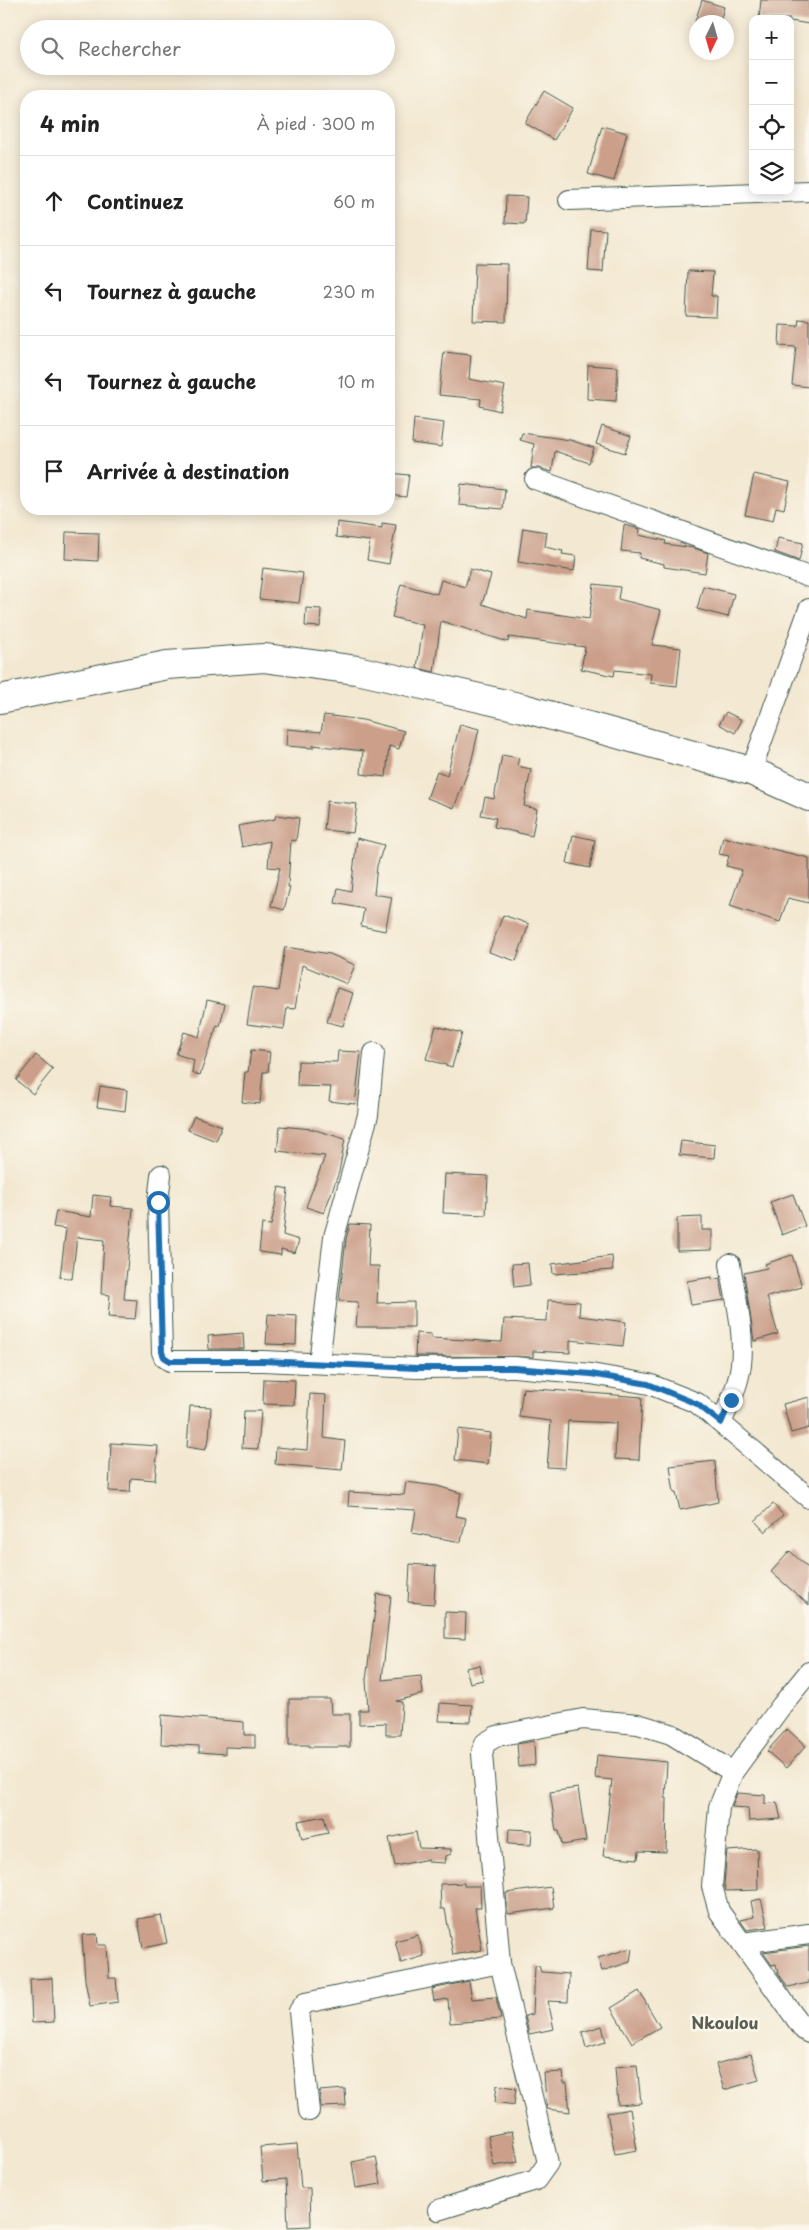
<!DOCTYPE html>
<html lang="fr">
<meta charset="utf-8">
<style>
:root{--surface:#fff;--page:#f2f2f2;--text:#222;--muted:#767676;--line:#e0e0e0}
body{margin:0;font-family:"Playpen Sans",sans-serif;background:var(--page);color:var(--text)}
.controls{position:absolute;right:15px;top:15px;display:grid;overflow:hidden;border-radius:10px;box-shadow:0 2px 12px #0003}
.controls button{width:45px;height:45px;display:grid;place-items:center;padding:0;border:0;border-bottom:1px solid var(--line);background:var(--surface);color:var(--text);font:25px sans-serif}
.compass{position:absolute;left:689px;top:15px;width:45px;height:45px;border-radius:50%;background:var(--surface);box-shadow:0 2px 12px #0003;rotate:185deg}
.stop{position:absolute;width:15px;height:15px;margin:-11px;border:4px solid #1f6fb2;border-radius:50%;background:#fff}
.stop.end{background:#1f6fb2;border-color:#fff;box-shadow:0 1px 5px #0008}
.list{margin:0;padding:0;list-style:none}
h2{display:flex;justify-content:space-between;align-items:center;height:65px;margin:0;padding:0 20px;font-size:21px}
h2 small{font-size:16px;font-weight:400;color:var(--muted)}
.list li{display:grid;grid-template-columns:32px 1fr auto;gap:15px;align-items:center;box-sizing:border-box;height:90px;padding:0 20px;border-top:1px solid var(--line)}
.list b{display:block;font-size:19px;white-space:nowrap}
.list em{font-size:16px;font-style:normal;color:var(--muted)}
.icon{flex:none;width:28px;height:28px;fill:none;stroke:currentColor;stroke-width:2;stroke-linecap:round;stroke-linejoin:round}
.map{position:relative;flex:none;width:809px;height:2230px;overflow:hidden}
.search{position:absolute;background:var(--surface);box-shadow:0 2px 12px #0003;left:20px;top:20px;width:375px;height:55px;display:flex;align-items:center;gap:12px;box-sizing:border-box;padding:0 18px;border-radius:28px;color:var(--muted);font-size:19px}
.panel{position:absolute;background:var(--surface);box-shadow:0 2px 12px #0003;left:20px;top:90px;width:375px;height:425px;border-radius:20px}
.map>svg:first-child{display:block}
</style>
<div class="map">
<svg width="809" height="2230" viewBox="0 0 809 2230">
<rect width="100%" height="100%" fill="#fbf7ec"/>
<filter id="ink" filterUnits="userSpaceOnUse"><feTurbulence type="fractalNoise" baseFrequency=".02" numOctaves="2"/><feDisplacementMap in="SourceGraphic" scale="10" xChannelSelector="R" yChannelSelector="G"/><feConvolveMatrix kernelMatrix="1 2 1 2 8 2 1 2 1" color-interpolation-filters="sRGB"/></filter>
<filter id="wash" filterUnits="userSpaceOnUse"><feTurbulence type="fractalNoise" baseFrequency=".0096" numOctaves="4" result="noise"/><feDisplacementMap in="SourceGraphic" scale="20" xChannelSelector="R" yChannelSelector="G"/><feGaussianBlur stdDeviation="1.12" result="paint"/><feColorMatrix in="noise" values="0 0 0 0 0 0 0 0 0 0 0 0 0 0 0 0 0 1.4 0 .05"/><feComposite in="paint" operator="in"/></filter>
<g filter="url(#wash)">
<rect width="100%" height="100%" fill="#f3e8d1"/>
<g id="blocks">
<g fill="#cb9f8a">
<path d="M702,0L724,7L720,22H695Z"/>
<path d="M761,0H809V24L790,21V19H759Z"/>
<path d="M544,91L573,108L554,140L525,123Z"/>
<path d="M602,126L627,133L614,181L588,174Z"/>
<path d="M506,196L527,197L525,224L505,223Z"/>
<path d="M591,229L606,230L603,272L588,271Z"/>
<path d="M475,263L507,264L506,322L473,321Z"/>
<path d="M688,271L713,272L711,296H717L716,317L686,316Z"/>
<path d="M799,319L809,320V387L792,385L796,347L779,346L780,325L798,326Z"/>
<path d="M444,352L471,355L469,379L505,386L500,411L480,406L481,399L439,395Z"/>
<path d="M588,365L618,367L616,401L587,399Z"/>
<path d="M414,419L444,423L441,447L412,443Z"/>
<path d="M602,426L631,436L625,453L596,444Z"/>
<path d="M522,433L570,440L594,448L589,463L555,451L552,472L539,468H531L534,444L520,440Z"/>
<path d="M389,473L409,475L406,497L389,495Z"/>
<path d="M754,474L790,482L784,509L776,507L773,521L745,515Z"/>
<path d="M461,484L505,489L503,509L459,505Z"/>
<path d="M337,522L382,528V523L396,525L389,564L367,560L370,541L336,537Z"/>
<path d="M624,525L640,529L639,535L666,541L665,544L694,548L708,553L705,573L664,567V564L639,558L640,553L621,551Z"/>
<path d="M523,528L547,532L545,547L563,551L562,554L576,556L574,571L518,562Z"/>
<path d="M66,532L99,533L98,561L65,559Z"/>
<path d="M778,538L803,543L799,561L775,552Z"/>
<path d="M263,568L303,573L299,603L259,599Z"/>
<path d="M470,569L491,575L482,604L527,619L528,610L589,619L594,584L620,587L618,599L661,610L652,645L681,648L677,686L650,683L651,674L615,670L614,676L581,669L585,647L509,637L508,642L441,621L434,672L417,668L423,625L392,617L401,584L437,594L441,580L465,587Z"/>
<path d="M703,586L734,594L728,617L697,609Z"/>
<path d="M306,608L321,609L320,627L305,626Z"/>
<path d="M726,712L742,720L735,733L719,724Z"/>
<path d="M324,715L363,720L404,731L399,749L389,746L386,777L361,774L363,751L313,745V748L286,746L287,729L321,732Z"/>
<path d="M460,724L479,729L471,763L454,808L427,798L437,771L447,775Z"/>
<path d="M502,755L519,758L517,766L531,769L524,806L537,809L532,836L494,827L496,818L481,815L485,797L494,799Z"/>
<path d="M327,801L357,804L353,833L324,830Z"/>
<path d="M276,815L299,818L296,841L291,840L288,887H290L284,910L271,906L280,868L268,867L270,841L242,847L238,826L275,819Z"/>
<path d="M573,835L595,840L590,868L567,863Z"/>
<path d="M723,837L809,858V903L788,898L780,922L730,906L742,870L726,866L729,856L719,854Z"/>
<path d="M357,838L384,845L377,866L374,894L392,897L385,931L361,926L364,909L335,903L338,888L351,891Z"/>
<path d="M503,915L529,924L516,961L489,952Z"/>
<path d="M285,947L330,954L355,965L347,984L302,965L295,1009L287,1008L284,1029L247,1024L253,987L278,991Z"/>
<path d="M337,988L353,993L343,1026L327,1022Z"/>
<path d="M207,1000L225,1004L220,1026L217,1025L200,1075L192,1073L194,1060L176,1054L184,1032L199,1037Z"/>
<path d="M436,1026L462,1033L452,1067L426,1059Z"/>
<path d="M251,1050L270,1052L268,1072H263L260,1104L242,1102L245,1072H248Z"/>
<path d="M338,1051L361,1052L355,1104L329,1101L331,1087L297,1086L298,1061L337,1062Z"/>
<path d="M36,1055L53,1069L33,1094L16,1080Z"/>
<path d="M100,1086L127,1090L125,1111L97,1107Z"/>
<path d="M194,1116L222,1126L216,1141L188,1130Z"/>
<path d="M280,1126L312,1129L345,1139L339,1172L324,1213L306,1207L325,1156L277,1151Z"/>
<path d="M681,1141L715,1145L714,1158L679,1155Z"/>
<path d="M445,1174L488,1176L486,1215L443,1213Z"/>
<path d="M279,1187L288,1189L283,1235L299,1240L295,1253L281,1249V1255L259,1252L262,1224L271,1225Z"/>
<path d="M793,1194L805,1226L782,1235L770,1202Z"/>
<path d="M93,1195L111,1197L110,1206L133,1208L124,1299L137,1300L135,1319L108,1317L110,1295L101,1294L104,1240L77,1237L72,1279L60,1277L66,1229L53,1227L56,1211L91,1217Z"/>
<path d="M702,1217V1230H712V1250L677,1251V1218Z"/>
<path d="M350,1224L370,1225L368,1266H379L377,1303L414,1302V1327H356L358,1302L339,1301L346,1239Z"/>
<path d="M792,1255L802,1287L767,1297L778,1334L754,1341L744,1273L767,1268L765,1264Z"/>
<path d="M612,1256L613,1270L553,1274L552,1264Z"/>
<path d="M528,1263L530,1285L514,1287L512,1264Z"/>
<path d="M712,1277V1280L720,1278L724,1300L691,1305L687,1281Z"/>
<path d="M548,1300L580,1302L579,1316L626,1322L623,1346L570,1340V1353L533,1351V1357L415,1356L416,1333L431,1334V1338L502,1342L504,1319L547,1321Z"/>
<path d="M268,1314L297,1316L296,1345L266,1344Z"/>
<path d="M243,1333L244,1349H209L208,1336Z"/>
<path d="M264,1379L295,1380L294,1405L263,1404Z"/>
<path d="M523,1388L642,1397L639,1460L615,1459L616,1423L568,1421L565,1468L547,1467L551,1421L519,1417Z"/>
<path d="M310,1394L326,1395L324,1438L345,1441L342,1470L275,1464L276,1447L307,1450Z"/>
<path d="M809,1397V1428L791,1433L783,1404Z"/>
<path d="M190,1406L211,1407L209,1439L205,1450L187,1447Z"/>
<path d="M244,1411H261L258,1449L242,1448Z"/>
<path d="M458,1429L491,1433L488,1464L455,1460Z"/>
<path d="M111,1443L158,1446L155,1480L131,1478L130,1492L109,1491Z"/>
<path d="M715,1461L718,1502L680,1510L676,1493H674L670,1466Z"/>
<path d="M406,1482L437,1486L461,1493L456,1516L466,1518L461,1542L412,1533L416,1510L348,1506L349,1492L404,1495Z"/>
<path d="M773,1504L783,1515L765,1532L755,1521Z"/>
<path d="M790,1551L809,1569V1605L771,1572Z"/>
<path d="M410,1564L436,1566L434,1604L408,1602Z"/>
<path d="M377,1594L391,1596L382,1680L421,1676L423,1694L396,1701L402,1702L400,1735H386V1723L359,1724V1710H368L366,1680Z"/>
<path d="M445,1612L466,1613L465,1639L445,1638Z"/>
<path d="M480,1665L483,1680L470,1683L466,1668Z"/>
<path d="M289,1699H330L331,1714H350V1747H309V1745H289Z"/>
<path d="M440,1703L472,1705L471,1722L439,1721Z"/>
<path d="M162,1715L244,1722V1735H255V1748L225,1747V1754L199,1752V1746L161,1744Z"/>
<path d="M787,1729L806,1746L786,1768L767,1751Z"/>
<path d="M534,1741L535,1765L519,1767L517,1744Z"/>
<path d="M597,1755L667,1762L665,1798H667L666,1852L639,1851L638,1859L603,1856L612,1780L595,1778Z"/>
<path d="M578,1788L586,1841L562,1845L559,1831H556L550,1792Z"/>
<path d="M737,1793L765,1795V1804L777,1802L781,1819L749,1821L748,1808L732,1807Z"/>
<path d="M324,1816L328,1833L302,1839L298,1821Z"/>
<path d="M509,1829L532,1830L531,1845L508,1844Z"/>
<path d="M416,1832L419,1848L451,1849V1854L446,1856L445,1863L428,1862V1859L395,1866L389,1838Z"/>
<path d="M757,1849L758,1890L726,1891L724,1884L727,1851Z"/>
<path d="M464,1883V1886H480L481,1908H475L482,1950L453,1955L445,1909H441L440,1884Z"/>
<path d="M551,1887L554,1908L508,1914L506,1893Z"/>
<path d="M761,1899L768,1927L747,1930L740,1920L754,1917L751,1901Z"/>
<path d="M161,1915L167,1943L143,1948L138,1919Z"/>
<path d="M97,1934L98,1945H107L109,1978H116L118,2002L90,2006L85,1980L82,1935Z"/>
<path d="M418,1935L424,1956L401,1963L395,1941Z"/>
<path d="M809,1946V1983L788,1987L778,1973L776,1964L772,1965L763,1952Z"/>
<path d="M632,1948L630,1962L602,1971L598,1958Z"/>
<path d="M535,1966H539L541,1972L569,1974L568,2002L548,2001L554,2029L529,2034L525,2016L533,2014Z"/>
<path d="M52,1978L54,2022L32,2023L30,1979Z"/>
<path d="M469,1981L472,1999L496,1997L501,2019L450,2023L448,1999L434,2001L432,1989Z"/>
<path d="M639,1991L660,2027L632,2043L611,2008Z"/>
<path d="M602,2026L606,2042L586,2048L582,2032Z"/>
<path d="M751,2054L759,2080L724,2090L716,2064Z"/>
<path d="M637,2065L641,2103L618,2105L615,2067Z"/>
<path d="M563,2072L564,2083H567L570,2112L547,2109L546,2102L544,2073Z"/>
<path d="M497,2085L516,2088L514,2105L495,2102Z"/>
<path d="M345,2089L346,2106L321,2107L319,2091Z"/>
<path d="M630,2109L637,2150L615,2154L607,2113Z"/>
<path d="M512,2131L518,2162L494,2166L488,2136Z"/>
<path d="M297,2144L301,2188H310L311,2226L288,2227L286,2179L263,2181L260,2147Z"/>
<path d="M376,2157L381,2184L356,2188L352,2162Z"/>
</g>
</g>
</g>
<g filter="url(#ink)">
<use href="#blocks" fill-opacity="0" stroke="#3f574c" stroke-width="1"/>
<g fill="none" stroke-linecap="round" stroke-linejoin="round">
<g stroke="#3f574c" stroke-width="22">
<g id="street">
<path d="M569,200L809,191"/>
<path d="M535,479L809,577"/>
<path d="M751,771L809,609"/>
<path d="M161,1175L158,1202L162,1352L164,1357L170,1361H263L417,1368L514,1367L591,1374L649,1384L697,1403L809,1498"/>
<path d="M319,1363L334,1237L368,1115L374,1053"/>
<path d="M721,1423C729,1405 739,1384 741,1364C745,1331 735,1296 730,1264"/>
<path d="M809,1672L782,1705L733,1772L719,1807L712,1886L719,1911L804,2030L809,2033"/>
<path d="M742,1943L809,1934"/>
<path d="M309,2111L299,2011L305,2003L500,1963"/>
<path d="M438,2210L536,2180L548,2163L500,1963L482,1754L485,1743L497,1736L583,1719L638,1724L671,1734L733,1772"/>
</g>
</g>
<g stroke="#3f574c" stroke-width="30">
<path id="secondary" d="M0,699L167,665L264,658L357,670L523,708L751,771L809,797"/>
</g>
<use href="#street" stroke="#fff" stroke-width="20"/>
<use href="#secondary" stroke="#fff" stroke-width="28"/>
</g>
</g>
<g fill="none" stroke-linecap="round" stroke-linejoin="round" filter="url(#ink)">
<path stroke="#1f6fb2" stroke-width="6" d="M158,1202L162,1352L164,1357L170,1361H263L417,1368H514L591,1374L648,1384L697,1404L721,1423L731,1400"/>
</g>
<g text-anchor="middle" stroke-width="5" stroke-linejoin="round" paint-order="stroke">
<g font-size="16" font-weight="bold" fill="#5b5f52" stroke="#fbf7ec">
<text x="725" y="2029">Nkoulou</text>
</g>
</g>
</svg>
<div class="controls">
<button>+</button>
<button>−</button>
<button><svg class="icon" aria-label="locate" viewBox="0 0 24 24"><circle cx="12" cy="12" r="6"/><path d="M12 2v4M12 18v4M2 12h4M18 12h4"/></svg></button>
<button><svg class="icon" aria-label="layers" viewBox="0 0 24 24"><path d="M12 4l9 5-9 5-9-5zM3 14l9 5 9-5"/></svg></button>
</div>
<svg class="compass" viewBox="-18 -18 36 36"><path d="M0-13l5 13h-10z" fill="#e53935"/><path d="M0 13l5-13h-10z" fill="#767676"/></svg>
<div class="stop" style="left:158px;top:1202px"></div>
<div class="stop end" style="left:731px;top:1400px"></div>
<div class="search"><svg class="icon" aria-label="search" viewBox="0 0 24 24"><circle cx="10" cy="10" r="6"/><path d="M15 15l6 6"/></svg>Rechercher</div>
<section class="panel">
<h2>4 min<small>À pied · 300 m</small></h2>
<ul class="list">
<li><svg class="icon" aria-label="ahead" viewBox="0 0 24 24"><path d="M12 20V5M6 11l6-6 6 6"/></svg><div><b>Continuez</b></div><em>60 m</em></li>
<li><svg class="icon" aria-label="left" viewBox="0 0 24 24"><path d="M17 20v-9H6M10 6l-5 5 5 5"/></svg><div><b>Tournez à gauche</b></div><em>230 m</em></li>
<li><svg class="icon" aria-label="left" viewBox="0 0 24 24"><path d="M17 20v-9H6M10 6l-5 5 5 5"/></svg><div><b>Tournez à gauche</b></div><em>10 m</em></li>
<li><svg class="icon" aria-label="arrive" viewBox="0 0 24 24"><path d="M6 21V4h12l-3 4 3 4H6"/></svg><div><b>Arrivée à destination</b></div></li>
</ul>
</section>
</div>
